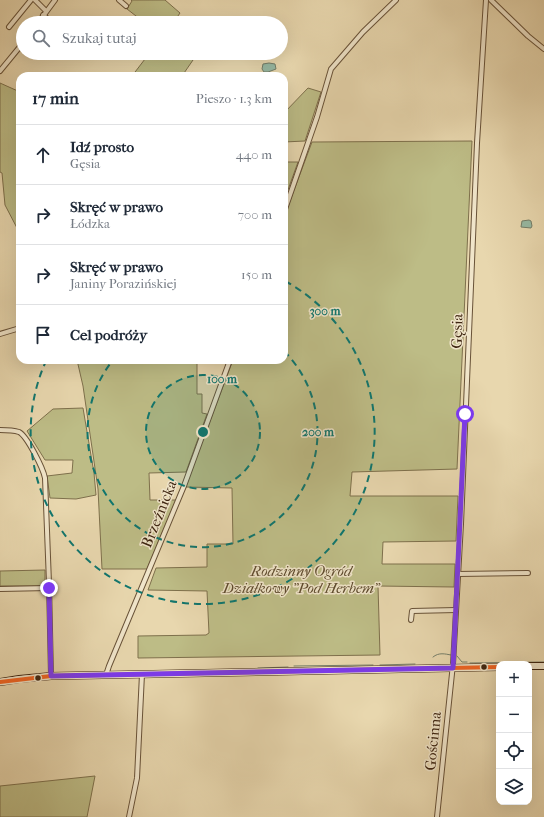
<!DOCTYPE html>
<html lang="pl">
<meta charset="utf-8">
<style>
:root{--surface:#fff;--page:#f2f2f3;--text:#1f2937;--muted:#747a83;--line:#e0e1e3}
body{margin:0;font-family:"IM FELL French Canon",serif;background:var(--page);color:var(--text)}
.controls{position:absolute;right:12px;bottom:12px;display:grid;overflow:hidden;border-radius:8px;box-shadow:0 4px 16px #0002}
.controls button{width:36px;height:36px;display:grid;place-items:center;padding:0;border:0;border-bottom:1px solid var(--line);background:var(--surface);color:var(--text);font:20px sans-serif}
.stop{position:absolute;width:12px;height:12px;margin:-9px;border:3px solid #7c3aed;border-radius:50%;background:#fff}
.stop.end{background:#7c3aed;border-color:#fff;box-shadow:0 1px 4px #0008}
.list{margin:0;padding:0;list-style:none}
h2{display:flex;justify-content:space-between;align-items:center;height:52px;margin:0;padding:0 16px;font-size:17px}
h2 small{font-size:13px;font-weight:400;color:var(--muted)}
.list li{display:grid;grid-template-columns:26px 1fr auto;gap:12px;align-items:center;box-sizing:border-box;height:60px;padding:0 16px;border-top:1px solid var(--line)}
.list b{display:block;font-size:15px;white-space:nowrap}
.list p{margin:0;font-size:13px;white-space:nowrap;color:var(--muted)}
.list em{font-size:13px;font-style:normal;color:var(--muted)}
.icon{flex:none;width:22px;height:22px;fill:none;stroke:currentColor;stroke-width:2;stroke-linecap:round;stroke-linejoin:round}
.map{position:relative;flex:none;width:544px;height:817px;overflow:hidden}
.search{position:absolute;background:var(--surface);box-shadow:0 4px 16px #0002;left:16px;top:16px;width:272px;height:44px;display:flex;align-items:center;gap:10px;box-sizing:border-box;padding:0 14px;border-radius:22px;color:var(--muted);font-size:15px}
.panel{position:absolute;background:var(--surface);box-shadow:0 4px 16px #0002;left:16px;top:72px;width:272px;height:292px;border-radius:12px}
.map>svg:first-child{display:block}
</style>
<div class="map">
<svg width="544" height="817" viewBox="0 0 544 817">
<rect width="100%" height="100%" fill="#e8d7ae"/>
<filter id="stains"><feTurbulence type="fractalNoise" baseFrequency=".005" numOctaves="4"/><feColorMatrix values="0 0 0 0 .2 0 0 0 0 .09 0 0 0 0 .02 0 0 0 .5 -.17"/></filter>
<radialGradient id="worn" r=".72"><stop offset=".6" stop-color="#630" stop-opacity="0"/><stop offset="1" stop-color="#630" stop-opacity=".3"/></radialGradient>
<g fill="#bdbc86" stroke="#7e704c">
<path d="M131,0H165L180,13L173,23H145L127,9L132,1Z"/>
<path d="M189,58L193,60L182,76H132L145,59Z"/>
<path d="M0,83L20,92V224L17,228L5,205L2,173L0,172Z"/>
<path d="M308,88L321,92L305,141L284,142V113Z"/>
<path d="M472,141L457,469L352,472L350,496H458L456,541L383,542L382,564H455L454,587L378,586L380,655L138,658V636L206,635L209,633L207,591L148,590L156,568L207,567V544H233L232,488L185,487L233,360H284V217L312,142Z"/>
<path d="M284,162H298L284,201Z"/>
<path d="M77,360H227L197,361V394H202V413L207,414L186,472L149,473L150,500H176L147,569H102L98,489L83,386Z"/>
<path d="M83,408L94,473L96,495L76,499L50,498L47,476L72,473L73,460H45L27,431L53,409Z"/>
<path d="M45,570V586H0V571Z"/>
<path d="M95,776L87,817H0V786Z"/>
</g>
<g fill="#98baa4" stroke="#747e69">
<path d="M269,63L275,64L276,69L268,72H264L262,69L263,64Z"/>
<path d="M529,220L531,221L532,226L531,228L521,227L522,221Z"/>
</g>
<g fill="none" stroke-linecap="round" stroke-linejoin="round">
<g stroke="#747e69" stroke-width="1">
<path d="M457,656L462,662H467"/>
<path d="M433,657C439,652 445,654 451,655"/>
<path d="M470,663L544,662"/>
<path d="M380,665L415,664"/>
<path d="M294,666L373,665"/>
<path d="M258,668L288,667"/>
</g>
<g stroke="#685238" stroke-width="6">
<g id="minor">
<path d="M35,0L46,11"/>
<path d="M119,0L126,6"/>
<path d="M491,0L528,36L544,49"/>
<path d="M43,15L53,23"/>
<path d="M38,23L55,0"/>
<path d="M9,27L31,0"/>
<path d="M49,53L50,54L51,53"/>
<path d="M0,71L23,43"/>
<path d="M284,212L317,117L331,69L363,32L396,0"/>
<path d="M0,334L20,328"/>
<path d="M0,430C6,430 13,430 19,432C27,436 43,468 45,478L49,583L51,676"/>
<path d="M458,574L528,573"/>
<path d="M0,589L49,588"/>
<path d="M411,620L412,611L456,610"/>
<path d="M106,675L109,666L184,486L230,360"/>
<path d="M129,817L137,778L142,674"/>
<path d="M437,817L453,664L461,524L477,143L486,0"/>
</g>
</g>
<g stroke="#3e2511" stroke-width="8">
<g id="secondary">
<path d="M529,666H544"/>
<path d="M0,682L19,679L51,676L499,667"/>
</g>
</g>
<use href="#minor" stroke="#f0e5ca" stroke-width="4"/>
<use href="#secondary" stroke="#f0e5ca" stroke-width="6"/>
<g stroke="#f0e5ca" stroke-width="7">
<path id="bus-1" d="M0,682L51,676L499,667"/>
</g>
<use href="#bus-1" stroke="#f26522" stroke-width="4"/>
</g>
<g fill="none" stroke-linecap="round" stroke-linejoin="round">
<path stroke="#7c3aed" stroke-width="5" d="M49,588L51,676L453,668L465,414"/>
</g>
<circle cx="203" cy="432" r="57" fill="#0f766e" fill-opacity=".12"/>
<g fill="none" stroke="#0f766e" stroke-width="2" stroke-dasharray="7 5">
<circle cx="203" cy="432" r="57"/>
<path d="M284 351A115 115 0 1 1 113 360"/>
<path d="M285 281A172 172 0 1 1 46 361"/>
</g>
<g fill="#3e2511" stroke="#f0e5ca" stroke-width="1.5">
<circle cx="484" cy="667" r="3.5"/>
<circle cx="38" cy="678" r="3.5"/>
</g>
<g text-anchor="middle" stroke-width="3" stroke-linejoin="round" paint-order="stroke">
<g font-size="15" fill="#3e2511" stroke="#f0e5ca">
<text transform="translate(457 331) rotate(-88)" y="5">Gęsia</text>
<text transform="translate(159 514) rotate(-68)" y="5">Brzeźnicka</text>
<text transform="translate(433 741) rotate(-84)" y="5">Gościnna</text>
</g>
<g font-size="15" font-style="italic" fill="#5e4b2e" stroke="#f0e5ca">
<text x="301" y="576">Rodzinny Ogród<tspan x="301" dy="17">Działkowy "Pod Herbem"</tspan></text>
</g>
</g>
<circle cx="203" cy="432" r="6" fill="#0f766e" stroke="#f0e5ca" stroke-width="2"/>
<g font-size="12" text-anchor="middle" font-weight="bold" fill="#0f766e" stroke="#f0e5ca" stroke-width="3" stroke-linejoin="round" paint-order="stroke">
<text x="325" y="315">300 m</text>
<text x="222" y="383">100 m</text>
<text x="318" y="436">200 m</text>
</g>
<rect width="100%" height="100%" filter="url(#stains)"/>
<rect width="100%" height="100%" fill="url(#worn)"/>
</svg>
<div class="controls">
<button>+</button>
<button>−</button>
<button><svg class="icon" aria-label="locate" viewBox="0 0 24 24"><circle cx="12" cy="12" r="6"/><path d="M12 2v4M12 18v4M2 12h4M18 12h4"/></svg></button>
<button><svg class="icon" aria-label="layers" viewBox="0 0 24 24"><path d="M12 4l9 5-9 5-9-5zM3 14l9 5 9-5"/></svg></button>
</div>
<div class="stop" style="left:465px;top:414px"></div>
<div class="stop end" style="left:49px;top:588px"></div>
<div class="search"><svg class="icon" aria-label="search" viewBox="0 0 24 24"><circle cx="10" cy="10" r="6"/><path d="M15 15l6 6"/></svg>Szukaj tutaj</div>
<section class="panel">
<h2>17 min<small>Pieszo · 1.3 km</small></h2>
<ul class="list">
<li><svg class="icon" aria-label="ahead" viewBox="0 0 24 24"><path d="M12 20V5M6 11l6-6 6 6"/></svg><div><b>Idź prosto</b><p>Gęsia</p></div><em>440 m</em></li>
<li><svg class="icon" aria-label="right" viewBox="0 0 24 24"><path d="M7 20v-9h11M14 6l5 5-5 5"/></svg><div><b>Skręć w prawo</b><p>Łódzka</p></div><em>700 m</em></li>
<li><svg class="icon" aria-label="right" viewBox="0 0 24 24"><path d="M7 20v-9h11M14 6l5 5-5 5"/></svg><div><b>Skręć w prawo</b><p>Janiny Porazińskiej</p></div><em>150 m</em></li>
<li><svg class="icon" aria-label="arrive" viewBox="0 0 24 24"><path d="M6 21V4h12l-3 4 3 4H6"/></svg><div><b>Cel podróży</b></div></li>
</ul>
</section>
</div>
